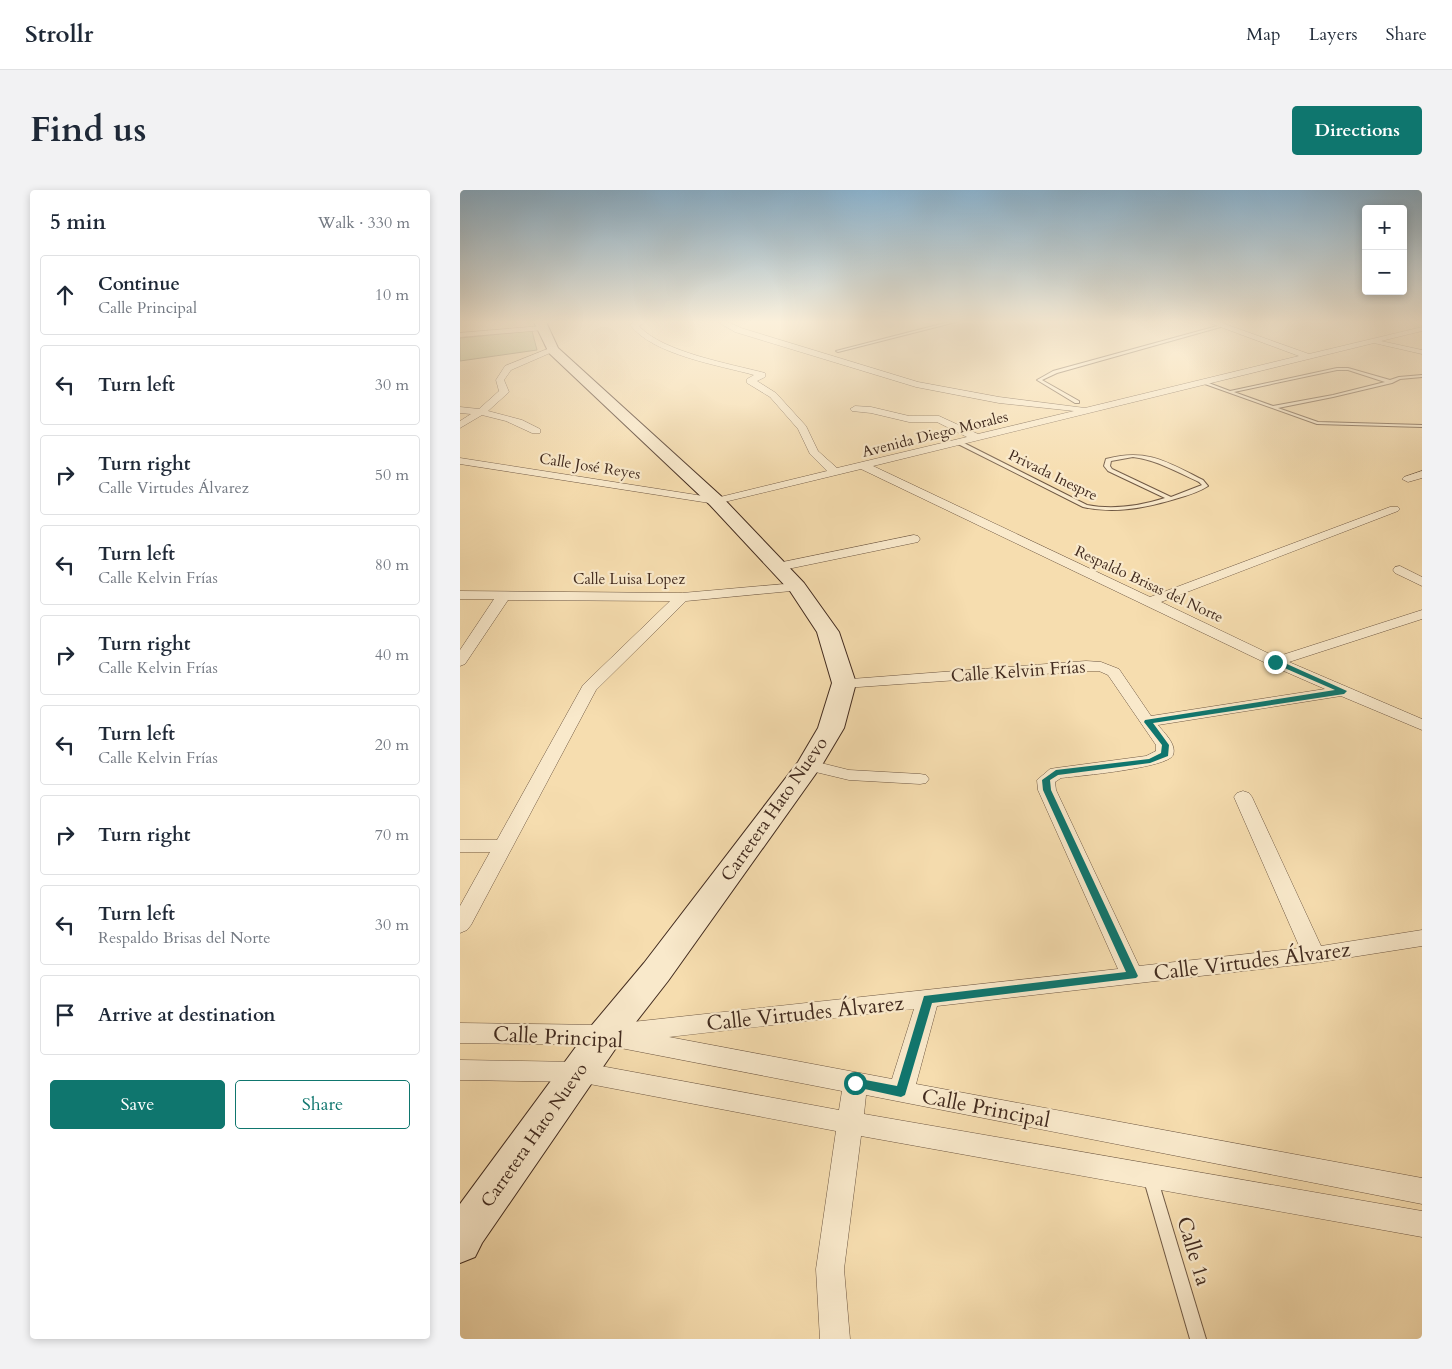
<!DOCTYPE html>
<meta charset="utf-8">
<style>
:root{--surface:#fff;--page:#f2f2f3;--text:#1f2937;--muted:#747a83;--line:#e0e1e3;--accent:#0f766e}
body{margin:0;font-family:Cardo,serif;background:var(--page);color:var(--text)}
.controls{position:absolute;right:15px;top:15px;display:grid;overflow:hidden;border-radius:5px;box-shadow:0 2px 8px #0003}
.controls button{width:45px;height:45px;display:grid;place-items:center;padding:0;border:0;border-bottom:1px solid var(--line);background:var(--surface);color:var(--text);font:25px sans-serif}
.stop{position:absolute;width:15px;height:15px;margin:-11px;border:4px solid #0f766e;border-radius:50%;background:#fff}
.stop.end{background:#0f766e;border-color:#fff;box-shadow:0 1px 5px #0008}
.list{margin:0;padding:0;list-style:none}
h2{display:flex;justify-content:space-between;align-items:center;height:65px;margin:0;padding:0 20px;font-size:21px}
h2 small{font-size:16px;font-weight:400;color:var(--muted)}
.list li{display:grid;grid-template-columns:32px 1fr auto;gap:15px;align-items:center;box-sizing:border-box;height:80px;margin:0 10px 10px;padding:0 10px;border:1px solid var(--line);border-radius:5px}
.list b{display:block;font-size:19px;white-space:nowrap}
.list p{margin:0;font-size:16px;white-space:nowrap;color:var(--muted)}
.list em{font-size:16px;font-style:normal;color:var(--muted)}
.actions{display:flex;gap:10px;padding:15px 20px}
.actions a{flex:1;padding:11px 0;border:1px solid var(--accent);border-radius:5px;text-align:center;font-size:18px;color:var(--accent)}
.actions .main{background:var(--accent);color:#fff}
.icon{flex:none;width:28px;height:28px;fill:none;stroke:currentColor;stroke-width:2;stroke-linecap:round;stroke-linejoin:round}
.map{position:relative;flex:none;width:962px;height:1149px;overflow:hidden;border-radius:5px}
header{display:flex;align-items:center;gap:30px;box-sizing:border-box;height:70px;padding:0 25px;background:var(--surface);border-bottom:1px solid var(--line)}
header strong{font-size:24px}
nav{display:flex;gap:28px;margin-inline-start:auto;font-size:18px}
.intro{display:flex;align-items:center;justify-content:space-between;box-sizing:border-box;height:120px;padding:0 30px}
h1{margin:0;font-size:35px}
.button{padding:12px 22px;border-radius:5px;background:var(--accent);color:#fff;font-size:18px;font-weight:700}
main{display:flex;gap:30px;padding:0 30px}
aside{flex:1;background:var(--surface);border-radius:5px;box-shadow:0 2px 8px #0003}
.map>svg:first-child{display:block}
</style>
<header>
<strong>Strollr</strong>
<nav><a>Map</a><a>Layers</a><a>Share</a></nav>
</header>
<div class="intro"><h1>Find us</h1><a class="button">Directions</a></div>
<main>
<aside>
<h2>5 min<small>Walk · 330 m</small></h2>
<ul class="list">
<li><svg class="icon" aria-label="ahead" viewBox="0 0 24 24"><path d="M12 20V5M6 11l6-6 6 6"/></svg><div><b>Continue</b><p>Calle Principal</p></div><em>10 m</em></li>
<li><svg class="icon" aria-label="left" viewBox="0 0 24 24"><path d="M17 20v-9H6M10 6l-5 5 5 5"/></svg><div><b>Turn left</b></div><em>30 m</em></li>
<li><svg class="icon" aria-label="right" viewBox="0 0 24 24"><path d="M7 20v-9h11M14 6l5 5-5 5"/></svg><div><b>Turn right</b><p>Calle Virtudes Álvarez</p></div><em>50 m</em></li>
<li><svg class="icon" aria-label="left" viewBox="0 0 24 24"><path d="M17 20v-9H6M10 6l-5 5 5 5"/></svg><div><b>Turn left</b><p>Calle Kelvin Frías</p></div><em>80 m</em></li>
<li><svg class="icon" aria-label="right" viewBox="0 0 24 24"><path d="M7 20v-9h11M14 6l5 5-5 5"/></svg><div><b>Turn right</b><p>Calle Kelvin Frías</p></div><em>40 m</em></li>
<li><svg class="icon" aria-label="left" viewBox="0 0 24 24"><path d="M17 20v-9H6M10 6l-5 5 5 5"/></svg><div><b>Turn left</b><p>Calle Kelvin Frías</p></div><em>20 m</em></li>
<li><svg class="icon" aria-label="right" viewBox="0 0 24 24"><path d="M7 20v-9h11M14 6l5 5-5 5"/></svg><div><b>Turn right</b></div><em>70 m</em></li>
<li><svg class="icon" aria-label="left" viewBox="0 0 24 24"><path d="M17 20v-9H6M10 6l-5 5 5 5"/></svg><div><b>Turn left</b><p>Respaldo Brisas del Norte</p></div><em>30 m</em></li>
<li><svg class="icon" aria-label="arrive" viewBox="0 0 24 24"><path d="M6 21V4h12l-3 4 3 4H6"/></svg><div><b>Arrive at destination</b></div></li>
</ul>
<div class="actions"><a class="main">Save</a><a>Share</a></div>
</aside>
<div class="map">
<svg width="962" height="1149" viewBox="0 0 962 1149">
<rect width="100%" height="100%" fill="#f6ddaf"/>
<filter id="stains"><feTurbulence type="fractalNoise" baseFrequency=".004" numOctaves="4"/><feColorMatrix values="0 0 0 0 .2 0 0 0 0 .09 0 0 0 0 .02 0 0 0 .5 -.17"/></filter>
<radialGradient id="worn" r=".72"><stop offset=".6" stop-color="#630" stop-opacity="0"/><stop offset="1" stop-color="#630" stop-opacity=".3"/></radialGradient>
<path fill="#bac28c" stroke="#7e7656" d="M72,141L77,160L0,171V148Z"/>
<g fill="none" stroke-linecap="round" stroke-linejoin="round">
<g stroke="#6f5843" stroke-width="2">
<g id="service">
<path d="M489,132H496L378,162L376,161Z"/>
<path d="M761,135L764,136L597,183L582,190L619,211V213H615L577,190L593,181Z"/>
<path d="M877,178H888L930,190L939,187L962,185V187L940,189L932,193L873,207L818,218L858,232L962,235V237L857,234L742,193L746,192L770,201ZM877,180H888L925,192L873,205L813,216L774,202Z"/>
<path d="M498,252H502L627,315C653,320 680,316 705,308L648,281L644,276L646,269C687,258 707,272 743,290L748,296C739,302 726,306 715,309C685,318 654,324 623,317L498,254ZM673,267C697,270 717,282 739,292L742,295L711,307L652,279L650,276L651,271Z"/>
<path d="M690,981L695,983L697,987L746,1149H730L683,987L685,983Z"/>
</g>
</g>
<g stroke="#6f5843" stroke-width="1">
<g id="minor">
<path d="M174,132H185L179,136C202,162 271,174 305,183V187L297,191L316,203L346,236L358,261L377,278L507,247L477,232H449L411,223L392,221L390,219L395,216L411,217L449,226H479L518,244L614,221L539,213L456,197L275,142L258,132H268L281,138L458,192L539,207L625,218L839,166L747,132H759L849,164L962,137V141L921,151L962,160V164L914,153L413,276L690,407L930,317H938L940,319L938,321L701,412L816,467L962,420V429L829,472L962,529V540L881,506L698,535C704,543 717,554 713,565C708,578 618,586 601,588L595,592L596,600L679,776L840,758L774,607L777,603L783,601L789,603L792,607L861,756L962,740V756L854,773L477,816L456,894L962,988V1014L406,905L404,924L962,1021V1047L401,946L384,1079L390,1149H360L356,1079L376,941L119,892L0,890V870L119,872L379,920L382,901L145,855L0,853V833L145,835L154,837L163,833L658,779L578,600L577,590L590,579L596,578L686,566L696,561V555L648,485L639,481H626L384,498L378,496L376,493L378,490L626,471L641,472L659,479L691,526L865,499L810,475L401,279L256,314L0,274V268L256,308L367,281L350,264L338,239L310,207L287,193V189L294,185C258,175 193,165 170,135ZM454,819L432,889L209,847Z"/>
<path d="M81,136H84V140L0,147V143Z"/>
<path d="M90,158L97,160L51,180L44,190L49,202L28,221L62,230L80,239V243H72L46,231L22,225L0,238V231L11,224L0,223V217L19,219L39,201L36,190L45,176Z"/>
<path d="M962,281V288L948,292L942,289L944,287Z"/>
<path d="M454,345L458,346L460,349L458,352L318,381L311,377L318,373Z"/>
<path d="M940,376L962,387V396L935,383L933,380L935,377Z"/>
<path d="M337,393L344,397L342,400L226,411L136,500L11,735L7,740L0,743V716L30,662H0V650H37L123,495L210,411L48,410L5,474L0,476V460L34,409H0V401L222,403Z"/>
<path d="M349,570L389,580L460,584L466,585L469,589L466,593L460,594L389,590L343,579L340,575L343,571Z"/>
</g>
</g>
<g stroke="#422b1f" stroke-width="2">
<path id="secondary" d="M74,132H86L98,158L262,307L344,393L379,442L396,493L384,538L362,575L208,791L158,855L22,1053L15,1067L0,1073V1014L132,835L184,773L338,572L358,538L372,493L357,442L330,401L250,315L89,163Z"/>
</g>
<use href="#service" fill="#f9e9cb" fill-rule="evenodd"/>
<use href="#minor" fill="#f9e9cb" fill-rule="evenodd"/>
<use href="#secondary" fill="#f9e9cb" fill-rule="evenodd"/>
</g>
<linearGradient id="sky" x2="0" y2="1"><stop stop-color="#8bb6d4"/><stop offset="0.45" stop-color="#fbf0db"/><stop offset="1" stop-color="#fbf0db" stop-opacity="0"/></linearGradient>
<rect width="962" height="293" fill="url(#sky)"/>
<path fill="#0f766e" d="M813,470H818L887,501L884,504L693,533L709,555L708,566L690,573L598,585L590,590L591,600L678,786L676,788L472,813L445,905L441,907L391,896L390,893L391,889L395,888L437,896L464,806L666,782L583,600L582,590L596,580L689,569L701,563L702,555L684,532L685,530L875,500L813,473Z"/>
<g text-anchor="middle" stroke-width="4.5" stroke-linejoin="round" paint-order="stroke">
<g font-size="15" fill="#422b1f" stroke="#f9e9cb">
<text transform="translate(475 244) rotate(-14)" y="5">Avenida Diego Morales</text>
<text transform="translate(130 276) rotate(9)" y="5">Calle José Reyes</text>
<text transform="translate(593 285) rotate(26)" y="5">Privada Inespre</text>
<text x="169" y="394">Calle Luisa Lopez</text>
<text transform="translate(689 394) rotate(25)" y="5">Respaldo Brisas del Norte</text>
</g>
<g font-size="18" fill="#422b1f" stroke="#f9e9cb">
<text transform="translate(558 481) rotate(-4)" y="6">Calle Kelvin Frías</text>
<text transform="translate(314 619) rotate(-55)" y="6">Carretera Hato Nuevo</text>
<text transform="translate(74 945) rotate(-55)" y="6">Carretera Hato Nuevo</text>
</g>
<g font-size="21" fill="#422b1f" stroke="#f9e9cb">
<text transform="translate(792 771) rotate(-7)" y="7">Calle Virtudes Álvarez</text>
<text transform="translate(345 823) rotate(-6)" y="7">Calle Virtudes Álvarez</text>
<text transform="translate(98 847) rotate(3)" y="7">Calle Principal</text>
<text transform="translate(526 918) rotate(11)" y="7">Calle Principal</text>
<text transform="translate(734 1061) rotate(73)" y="7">Calle 1a</text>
</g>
</g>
<rect width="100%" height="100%" filter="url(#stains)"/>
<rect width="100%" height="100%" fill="url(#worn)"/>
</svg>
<div class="controls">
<button>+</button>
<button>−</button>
</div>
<div class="stop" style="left:395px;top:893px"></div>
<div class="stop end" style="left:815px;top:472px"></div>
</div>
</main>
